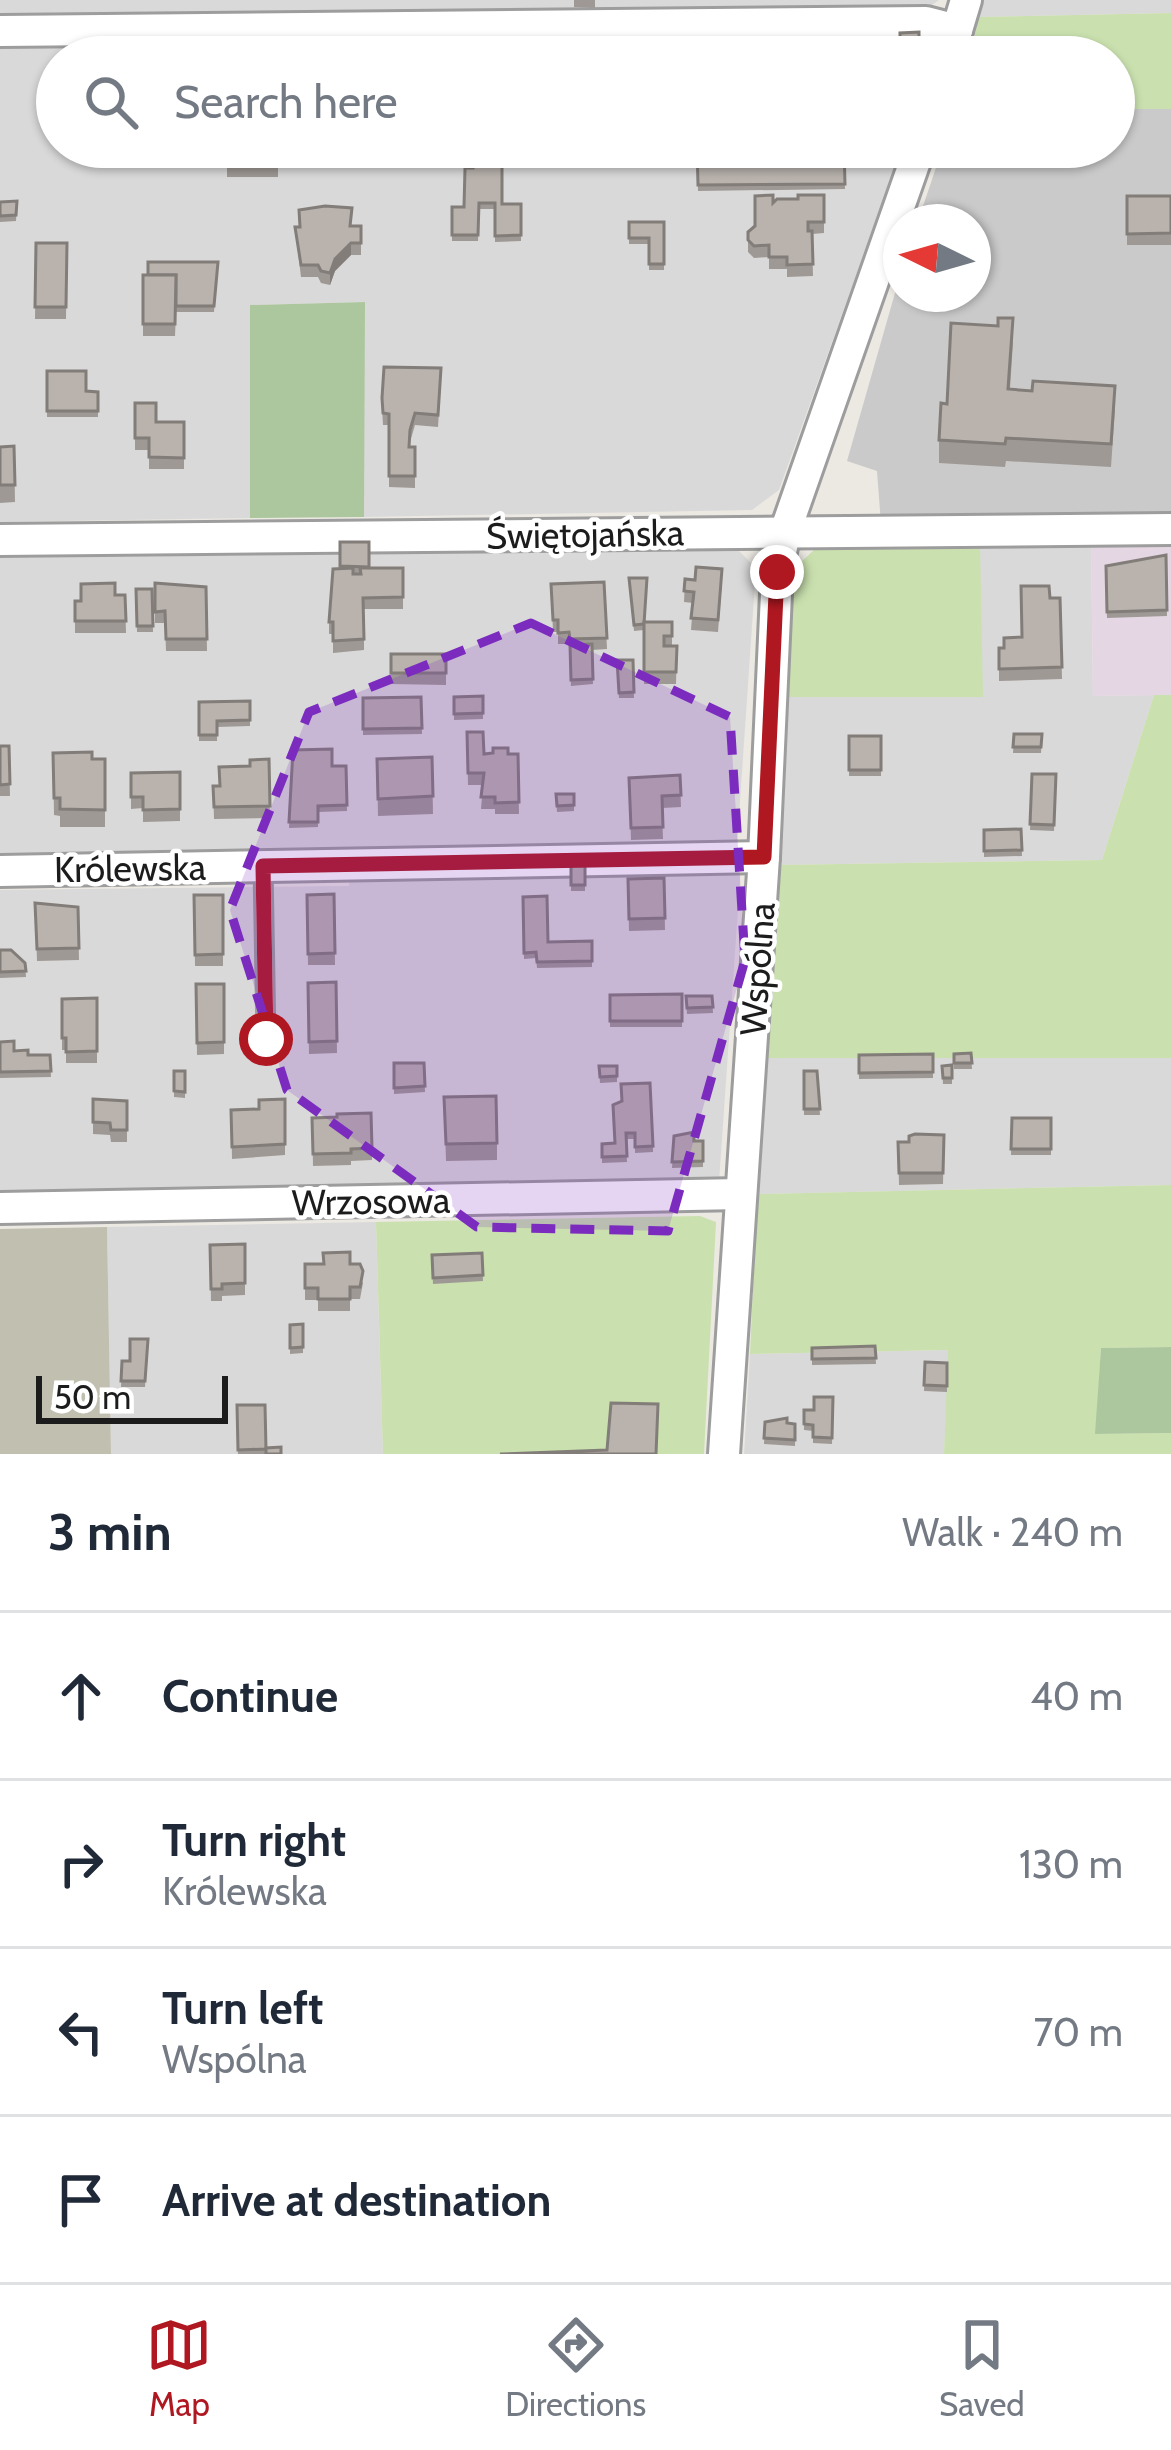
<!DOCTYPE html>
<meta charset="utf-8">
<style>
:root{--surface:#fff;--page:#f2f2f3;--text:#1f2937;--muted:#747a83;--line:#e0e1e3;--accent:#b01821}
body{margin:0;font-family:Cabin,sans-serif;background:var(--page);color:var(--text)}
.compass{position:absolute;left:883px;top:204px;width:108px;height:108px;border-radius:50%;background:var(--surface);box-shadow:0 3px 9px #0004;rotate:275deg}
.scale{position:absolute;left:36px;bottom:30px;width:192px;box-sizing:border-box;padding-left:12px;border:6px solid #1c1c1c;border-top:0;font-size:33px;line-height:42px;white-space:nowrap;color:#1c1c1c;-webkit-text-stroke:9px #fff;paint-order:stroke}
.stop{position:absolute;width:36px;height:36px;margin:-27px;border:9px solid #b01821;border-radius:50%;background:#fff}
.stop.end{background:#b01821;border-color:#fff;box-shadow:0 3px 12px #0008}
.list{margin:0;padding:0;list-style:none}
h2{display:flex;justify-content:space-between;align-items:center;height:156px;margin:0;padding:0 48px;font-size:51px}
h2 small{font-size:39px;font-weight:400;color:var(--muted)}
.list li{display:grid;grid-template-columns:78px 1fr auto;gap:36px;align-items:center;box-sizing:border-box;height:168px;padding:0 48px;border-top:3px solid var(--line)}
.list b{display:block;font-size:45px;white-space:nowrap}
.list p{margin:0;font-size:39px;white-space:nowrap;color:var(--muted)}
.list em{font-size:39px;font-style:normal;color:var(--muted)}
.icon{flex:none;width:66px;height:66px;fill:none;stroke:currentColor;stroke-width:2;stroke-linecap:round;stroke-linejoin:round}
.map{position:relative;flex:none;width:1171px;height:1454px;overflow:hidden}
.search{position:absolute;background:var(--surface);box-shadow:0 3px 9px #0004;left:36px;right:36px;top:36px;height:132px;display:flex;align-items:center;gap:30px;box-sizing:border-box;padding:0 42px;border-radius:66px;color:var(--muted);font-size:45px}
.sheet{height:828px;background:var(--surface)}
nav{display:flex;justify-content:space-around;align-items:center;box-sizing:border-box;height:168px;border-top:3px solid var(--line);background:var(--surface);font-size:33px;color:var(--muted)}
nav a{display:grid;justify-items:center;gap:6px}
nav .on{color:var(--accent)}
.map>svg:first-child{display:block}
</style>
<div class="map">
<svg width="1171" height="1454" viewBox="0 0 1171 1454">
<rect width="100%" height="100%" fill="#ece9e3"/>
<g fill="#dad9da">
<path d="M0,0H939L924,11L917,33L932,51L930,57H57V147H902L779,490L752,510L364,517V302L250,305V518L0,522Z"/>
<path d="M984,0H1171V13L979,17Z"/>
<path d="M1091,541L1093,696L1154,695L1102,860L777,865L781,697L980,542Z"/>
<path d="M738,550L756,568L737,845L0,858V558Z"/>
<path d="M741,866L719,1182L0,1196V890L349,886L350,871Z"/>
<path d="M767,1058H1171V1185L757,1194Z"/>
<path d="M376,1222L383,1454H111L107,1227Z"/>
<path d="M949,1350L944,1454H744L750,1354Z"/>
</g>
<path fill="#e5d6e3" d="M1171,539V695L1093,696L1091,541Z"/>
<path fill="#cacaca" d="M1114,109H1171V520L881,524L877,471L847,461L901,272V294H973V222H932L922,209L943,147H1114Z"/>
<path fill="#c0bfb0" d="M107,1227L111,1454H0V1229Z"/>
<g fill="#cae1af">
<path d="M1171,13V109H1114V57H969L979,17Z"/>
<path d="M980,542L983,697H781L789,574L819,545Z"/>
<path d="M1154,695H1171V1058H767L777,865L1102,860Z"/>
<path d="M1171,1185V1347L1101,1348L1096,1434L1171,1433V1454H944L948,1350L750,1354L757,1194Z"/>
<path d="M700,1216L716,1222L704,1454H383L376,1222Z"/>
</g>
<g fill="#acc79d">
<path d="M365,302L364,517L250,518V305Z"/>
<path d="M1171,1347V1433L1095,1434L1101,1348Z"/>
</g>
<g fill="none" stroke-linecap="round" stroke-linejoin="round">
<g stroke="#9d9d9d" stroke-width="21">
<path id="lane" d="M263,866L266,1039"/>
</g>
<g stroke="#9d9d9d" stroke-width="36">
<g id="street">
<path d="M0,31L926,22L957,30"/>
<path d="M949,57L966,0"/>
<path d="M0,540L1171,529"/>
<path d="M0,871L764,857"/>
<path d="M0,1208L741,1194"/>
<path d="M724,1454L764,857L777,572L785,532L920,147"/>
</g>
</g>
<use href="#lane" stroke="#fff" stroke-width="15"/>
<use href="#street" stroke="#fff" stroke-width="30"/>
</g>
<g fill="#9f9995">
<path d="M574,0H595V8L574,7Z"/>
<rect x="101" y="147" width="34" height="9"/>
<rect x="227" y="147" width="51" height="30"/>
<path d="M547,147H584V167L556,168V159H548Z"/>
<path d="M697,147H844L845,189L698,191Z"/>
<path d="M465,168L502,204H521V241L495,242V209H479L478,241H452V207H464Z"/>
<path d="M824,195V233L812,234L813,276L787,277V269H769V257L754,258L748,252V232L773,203Z"/>
<rect x="1127" y="196" width="44" height="49"/>
<path d="M17,201L16,221L0,222V202Z"/>
<path d="M629,222H664V270H649V244H629Z"/>
<path d="M361,226V255H351L335,271L330,285L321,283L318,277H301L295,227Z"/>
<path d="M36,243H67L66,319H35Z"/>
<path d="M218,262L214,312H176L175,336H143V275Z"/>
<path d="M1013,341L1010,389L1115,409L1111,467L1006,461L1005,467L939,463V440L947,404Z"/>
<path d="M384,367L441,380L438,427L415,425L410,442L409,447H415V488L389,487V425H383L382,409Z"/>
<path d="M47,371L86,391L98,392V417H47Z"/>
<path d="M135,403L156,422H184V469H149V450H135Z"/>
<path d="M14,446L15,502L0,503V447Z"/>
<path d="M340,542L369,568H403V609H364V650L333,653V634H329V622L340,569Z"/>
<path d="M1166,555L1167,616L1107,618L1106,566Z"/>
<path d="M629,578L646,622H672V646H677L676,684H644V630L634,631Z"/>
<path d="M685,579L722,581L718,632L691,630L693,603L684,602Z"/>
<path d="M604,582L607,649L592,650L593,684L571,686L569,644H558V632H553L551,584Z"/>
<path d="M155,583L206,587L207,651H166L165,623H155Z"/>
<path d="M136,589H152L153,632H137Z"/>
<path d="M115,595H125L126,633H75V601Z"/>
<path d="M1050,598H1060L1062,679L999,681V648H1004L1022,637Z"/>
<path d="M391,654H446V685L391,684Z"/>
<path d="M617,660H633L634,698H619Z"/>
<path d="M483,696V719L454,720V697Z"/>
<path d="M421,697L422,734L363,735V698Z"/>
<path d="M250,701V726L217,727V741H199V702Z"/>
<path d="M467,732L484,754H518L519,814H495V809H481L483,785H468Z"/>
<path d="M1014,734H1042L1041,753H1013Z"/>
<rect x="849" y="736" width="32" height="40"/>
<path d="M0,746H9L10,796H0Z"/>
<path d="M293,750L332,766H346L347,811L318,812V827L289,828Z"/>
<path d="M53,753L92,759H105V827H60V816L54,815Z"/>
<path d="M432,757L433,814L378,816L377,759Z"/>
<path d="M269,759L270,818L214,819L213,786H219L250,766Z"/>
<path d="M180,772V821L143,822V808L131,809V773Z"/>
<path d="M1032,774H1056L1054,831L1030,830Z"/>
<path d="M680,775L681,807L662,808L663,839L631,840L629,778Z"/>
<path d="M556,794H574V811L557,812Z"/>
<path d="M1021,829L1022,856L984,857V830Z"/>
<rect x="571" y="864" width="14" height="27"/>
<path d="M664,878L665,930L629,931L628,879Z"/>
<path d="M334,894L335,965H308L307,895Z"/>
<path d="M194,895H223V966H195Z"/>
<path d="M523,897L548,942L592,941V967L537,968L536,958L524,959Z"/>
<path d="M35,903L78,907L79,960L37,961Z"/>
<path d="M0,950L25,963L26,977L0,978Z"/>
<path d="M336,982L337,1053L309,1054L308,983Z"/>
<path d="M196,984H224V1054L197,1055Z"/>
<path d="M682,994V1027H610V995Z"/>
<path d="M686,996H712L713,1013L687,1014Z"/>
<path d="M97,998V1063H66V1050H62V999Z"/>
<path d="M0,1042L14,1051L28,1055H50L51,1077L0,1078Z"/>
<path d="M971,1053L972,1069H954V1054Z"/>
<path d="M933,1054V1078L859,1079V1055Z"/>
<path d="M394,1063H424L425,1092L394,1094Z"/>
<path d="M952,1065V1084H943L942,1066Z"/>
<path d="M599,1066H617V1082L600,1083Z"/>
<path d="M174,1071H185V1098L174,1097Z"/>
<path d="M804,1071H817L820,1115H804Z"/>
<path d="M444,1097L497,1143V1160L446,1161Z"/>
<path d="M93,1099L127,1101V1142H111L110,1135L93,1134Z"/>
<path d="M285,1099V1155L232,1159L231,1110L259,1109Z"/>
<path d="M613,1105L653,1146V1152L635,1153V1139H626L627,1162L602,1163V1144L615,1143Z"/>
<path d="M371,1113L372,1160L351,1161V1165L313,1166L312,1118Z"/>
<path d="M1012,1118H1051V1155H1011Z"/>
<path d="M944,1135L943,1184L899,1185L898,1142H909Z"/>
<path d="M674,1136L694,1141H703V1167L672,1168Z"/>
<path d="M245,1244V1295L222,1296V1301H211L210,1245Z"/>
<path d="M482,1253L483,1281L433,1284L432,1255Z"/>
<path d="M305,1264H350L363,1283L360,1299H350V1311H318V1300H305Z"/>
<path d="M303,1324V1353L290,1354V1325Z"/>
<path d="M148,1339L145,1387H121L122,1361H130Z"/>
<path d="M875,1346L876,1364L812,1365V1348Z"/>
<path d="M925,1362L947,1363V1392L924,1391Z"/>
<path d="M833,1397L832,1444L813,1443V1431L804,1430V1410H814Z"/>
<path d="M237,1405L266,1448L281,1454H238Z"/>
<path d="M765,1422L795,1424V1446L764,1444Z"/>
</g>
<path fill="#827d79" d="M351,243V255L335,271L330,285V273L335,259Z"/>
<g fill="#b9b2ad" stroke="#827d79" stroke-width="3">
<path d="M919,32V55H900V33Z"/>
<rect x="227" y="147" width="51" height="18"/>
<path d="M472,147H502V204H521V235L495,236V203H479L478,235H452V207H464L465,168H473Z"/>
<path d="M547,147H584V161L556,162V153H548Z"/>
<path d="M697,147H844L845,184L698,185Z"/>
<path d="M773,195V203L777,199H798V195H824V222H808V231H812L813,264L787,265V257H769V245L754,246L748,240V232L755,226V196Z"/>
<path d="M1127,196H1171V233L1127,234Z"/>
<path d="M17,201L16,215L0,216V202Z"/>
<path d="M325,206L352,208L350,226H361V243H351L335,259L330,273L321,271L318,265H301L295,227H300L299,210Z"/>
<path d="M629,222H664V264H649V238H629Z"/>
<path d="M36,243H67L66,307H35Z"/>
<path d="M148,262H218L214,306H176V275H148Z"/>
<path d="M143,275H176L175,324H143Z"/>
<path d="M998,318H1013L1008,389L1032,391L1033,381L1115,386L1111,444L1006,438L1005,444L939,440L941,403L947,404L951,323L998,326Z"/>
<path d="M384,367L441,368L438,415L415,413L410,430L409,447H415V476H389V414L383,413L382,398Z"/>
<path d="M47,371H86V391L98,392V411H47Z"/>
<path d="M135,403H156V422H184V458L149,457V438H135Z"/>
<path d="M14,446L15,485H0V447Z"/>
<path d="M340,542H369V567L340,566Z"/>
<path d="M1166,555L1167,610L1107,612L1106,566Z"/>
<path d="M696,567L722,569L718,620L691,618L694,592L684,591L685,579L695,580Z"/>
<path d="M353,568V574H361L360,568H403V597L363,598L364,639L333,641V622H329L333,569Z"/>
<path d="M629,578H647L644,624L634,625Z"/>
<path d="M604,582L607,638L570,639L569,632L558,633V620H553L551,584Z"/>
<path d="M115,583V595H125L126,621H75V601H81V584Z"/>
<path d="M155,583L206,587L207,639H166L165,611L155,612Z"/>
<path d="M1021,586H1049L1050,598H1060L1062,667L999,669V648H1004V638L1022,637Z"/>
<path d="M136,589H152L153,626H137Z"/>
<path d="M644,622H672V636H664V646H677L676,672H644Z"/>
<path d="M592,644L593,679L571,680L570,645Z"/>
<rect x="391" y="654" width="55" height="19"/>
<path d="M617,660H633L634,692L619,693Z"/>
<path d="M483,696V713L454,714V697Z"/>
<path d="M421,697L422,728L363,729V698Z"/>
<path d="M250,701V720L217,721V735H199V702Z"/>
<path d="M467,732H483L484,754L493,753V748H508V754H518L519,802L495,803V797H481L484,773H468Z"/>
<path d="M1014,734H1042L1041,747H1013Z"/>
<rect x="849" y="736" width="32" height="34"/>
<path d="M0,746H9L10,784L0,785Z"/>
<path d="M332,749V766H346L347,805L318,806V822H289L293,750Z"/>
<path d="M92,752V759H105V810L60,809V798H54L53,753Z"/>
<path d="M432,757L433,796L378,799L377,759Z"/>
<path d="M269,759L270,806L214,807L213,786H220L219,767L250,766V760Z"/>
<path d="M180,772V809L143,810V797H131V773Z"/>
<path d="M1032,774H1056L1054,825L1030,824Z"/>
<path d="M680,775L681,795L662,796L663,827L631,828L629,778Z"/>
<path d="M556,794H574V805L557,806Z"/>
<path d="M1021,829L1022,850L984,851V830Z"/>
<rect x="571" y="864" width="14" height="21"/>
<path d="M664,878L665,918L629,919L628,879Z"/>
<path d="M334,894L335,953L308,954L307,895Z"/>
<path d="M194,895H223V954L195,955Z"/>
<path d="M547,896L548,942L592,941V961L537,962L536,952L524,953L523,897Z"/>
<path d="M35,903L78,907L79,948L37,949Z"/>
<path d="M0,950H11L25,963L26,971L0,972Z"/>
<path d="M336,982L337,1041L309,1042L308,983Z"/>
<path d="M196,984H224V1042L197,1043Z"/>
<path d="M682,994V1021H610V995Z"/>
<path d="M686,996H712L713,1007L687,1008Z"/>
<path d="M97,998V1051L66,1052V1038H62V999Z"/>
<path d="M14,1041V1051L28,1050V1055H50L51,1071L0,1072V1042Z"/>
<path d="M971,1053L972,1063H954V1054Z"/>
<path d="M933,1054V1072L859,1073V1055Z"/>
<path d="M394,1063H424L425,1086L394,1088Z"/>
<path d="M952,1065V1078H943L942,1066Z"/>
<path d="M599,1066H617V1076L600,1077Z"/>
<path d="M174,1071H185V1092L174,1091Z"/>
<path d="M804,1071H817L820,1109H804Z"/>
<path d="M650,1083L653,1146L635,1147V1133H626L627,1156L602,1157V1144L615,1143L613,1105L622,1101L621,1084Z"/>
<path d="M496,1096L497,1143L446,1144L444,1097Z"/>
<path d="M93,1099L127,1101V1130H111L110,1123L93,1122Z"/>
<path d="M285,1099V1144L232,1147L231,1110L259,1109V1100Z"/>
<path d="M371,1113L372,1148L351,1149V1153L313,1154L312,1118L337,1117V1114Z"/>
<path d="M1012,1118H1051V1149H1011Z"/>
<path d="M694,1132V1141H703V1161L672,1162L674,1136Z"/>
<path d="M915,1134L944,1135L943,1173H899L898,1142H909V1136Z"/>
<path d="M245,1244V1283L222,1284V1289H211L210,1245Z"/>
<path d="M350,1252V1264H360L363,1271L360,1287H350V1299H318V1288H305V1264H324L323,1253Z"/>
<path d="M482,1253L483,1275L433,1278L432,1255Z"/>
<path d="M303,1324V1347L290,1348V1325Z"/>
<path d="M130,1339H148L145,1381H121L122,1361H130Z"/>
<path d="M875,1346L876,1358L812,1359V1348Z"/>
<path d="M925,1362L947,1363V1386L924,1385Z"/>
<path d="M814,1397H833L832,1438L813,1437V1425L804,1424V1410H814Z"/>
<path d="M611,1403L658,1404L656,1454H500L607,1450Z"/>
<path d="M237,1405H265L266,1449L238,1450Z"/>
<path d="M787,1418V1423L795,1424V1440L764,1438L765,1422Z"/>
<path d="M281,1447V1454H266V1448Z"/>
</g>
<g fill="none" stroke-linecap="round" stroke-linejoin="round">
<path stroke="#b01821" stroke-width="15" d="M266,1039L263,866L764,857L777,572"/>
</g>
<path fill="#7b2cbf" fill-opacity="0.2" stroke="#7b2cbf" stroke-width="9" stroke-dasharray="24 15" stroke-linejoin="round" d="M531,623L730,717L745,960L668,1231L477,1227L287,1090L230,910L309,712Z"/>
<g text-anchor="middle" stroke-width="9" stroke-linejoin="round" paint-order="stroke">
<g font-size="36" fill="#1c1c1c" stroke="#fff">
<text transform="translate(585 534) rotate(-1)" y="13">Świętojańska</text>
<text transform="translate(130 868) rotate(-1)" y="13">Królewska</text>
<text transform="translate(757 969) rotate(-86)" y="13">Wspólna</text>
<text transform="translate(371 1201) rotate(-1)" y="13">Wrzosowa</text>
</g>
</g>
</svg>
<svg class="compass" viewBox="-18 -18 36 36"><path d="M0-13l5 13h-10z" fill="#e53935"/><path d="M0 13l5-13h-10z" fill="#747a83"/></svg>
<div class="scale">50 m</div>
<div class="stop" style="left:266px;top:1039px"></div>
<div class="stop end" style="left:777px;top:572px"></div>
<div class="search"><svg class="icon" aria-label="search" viewBox="0 0 24 24"><circle cx="10" cy="10" r="6"/><path d="M15 15l6 6"/></svg>Search here</div>
</div>
<section class="sheet">
<h2>3 min<small>Walk · 240 m</small></h2>
<ul class="list">
<li><svg class="icon" aria-label="ahead" viewBox="0 0 24 24"><path d="M12 20V5M6 11l6-6 6 6"/></svg><div><b>Continue</b></div><em>40 m</em></li>
<li><svg class="icon" aria-label="right" viewBox="0 0 24 24"><path d="M7 20v-9h11M14 6l5 5-5 5"/></svg><div><b>Turn right</b><p>Królewska</p></div><em>130 m</em></li>
<li><svg class="icon" aria-label="left" viewBox="0 0 24 24"><path d="M17 20v-9H6M10 6l-5 5 5 5"/></svg><div><b>Turn left</b><p>Wspólna</p></div><em>70 m</em></li>
<li><svg class="icon" aria-label="arrive" viewBox="0 0 24 24"><path d="M6 21V4h12l-3 4 3 4H6"/></svg><div><b>Arrive at destination</b></div></li>
</ul>
</section>
<nav>
<a class="on"><svg class="icon" aria-label="map" viewBox="0 0 24 24"><path d="M3 6l6-2 6 2 6-2v14l-6 2-6-2-6 2zM9 4v14M15 6v14"/></svg>Map</a>
<a><svg class="icon" aria-label="directions" viewBox="0 0 24 24"><path d="M12 3l9 9-9 9-9-9zM9 14v-3h6M13 9l2 2-2 2"/></svg>Directions</a>
<a><svg class="icon" aria-label="saved" viewBox="0 0 24 24"><path d="M7 4h10v16l-5-4-5 4z"/></svg>Saved</a>
</nav>
